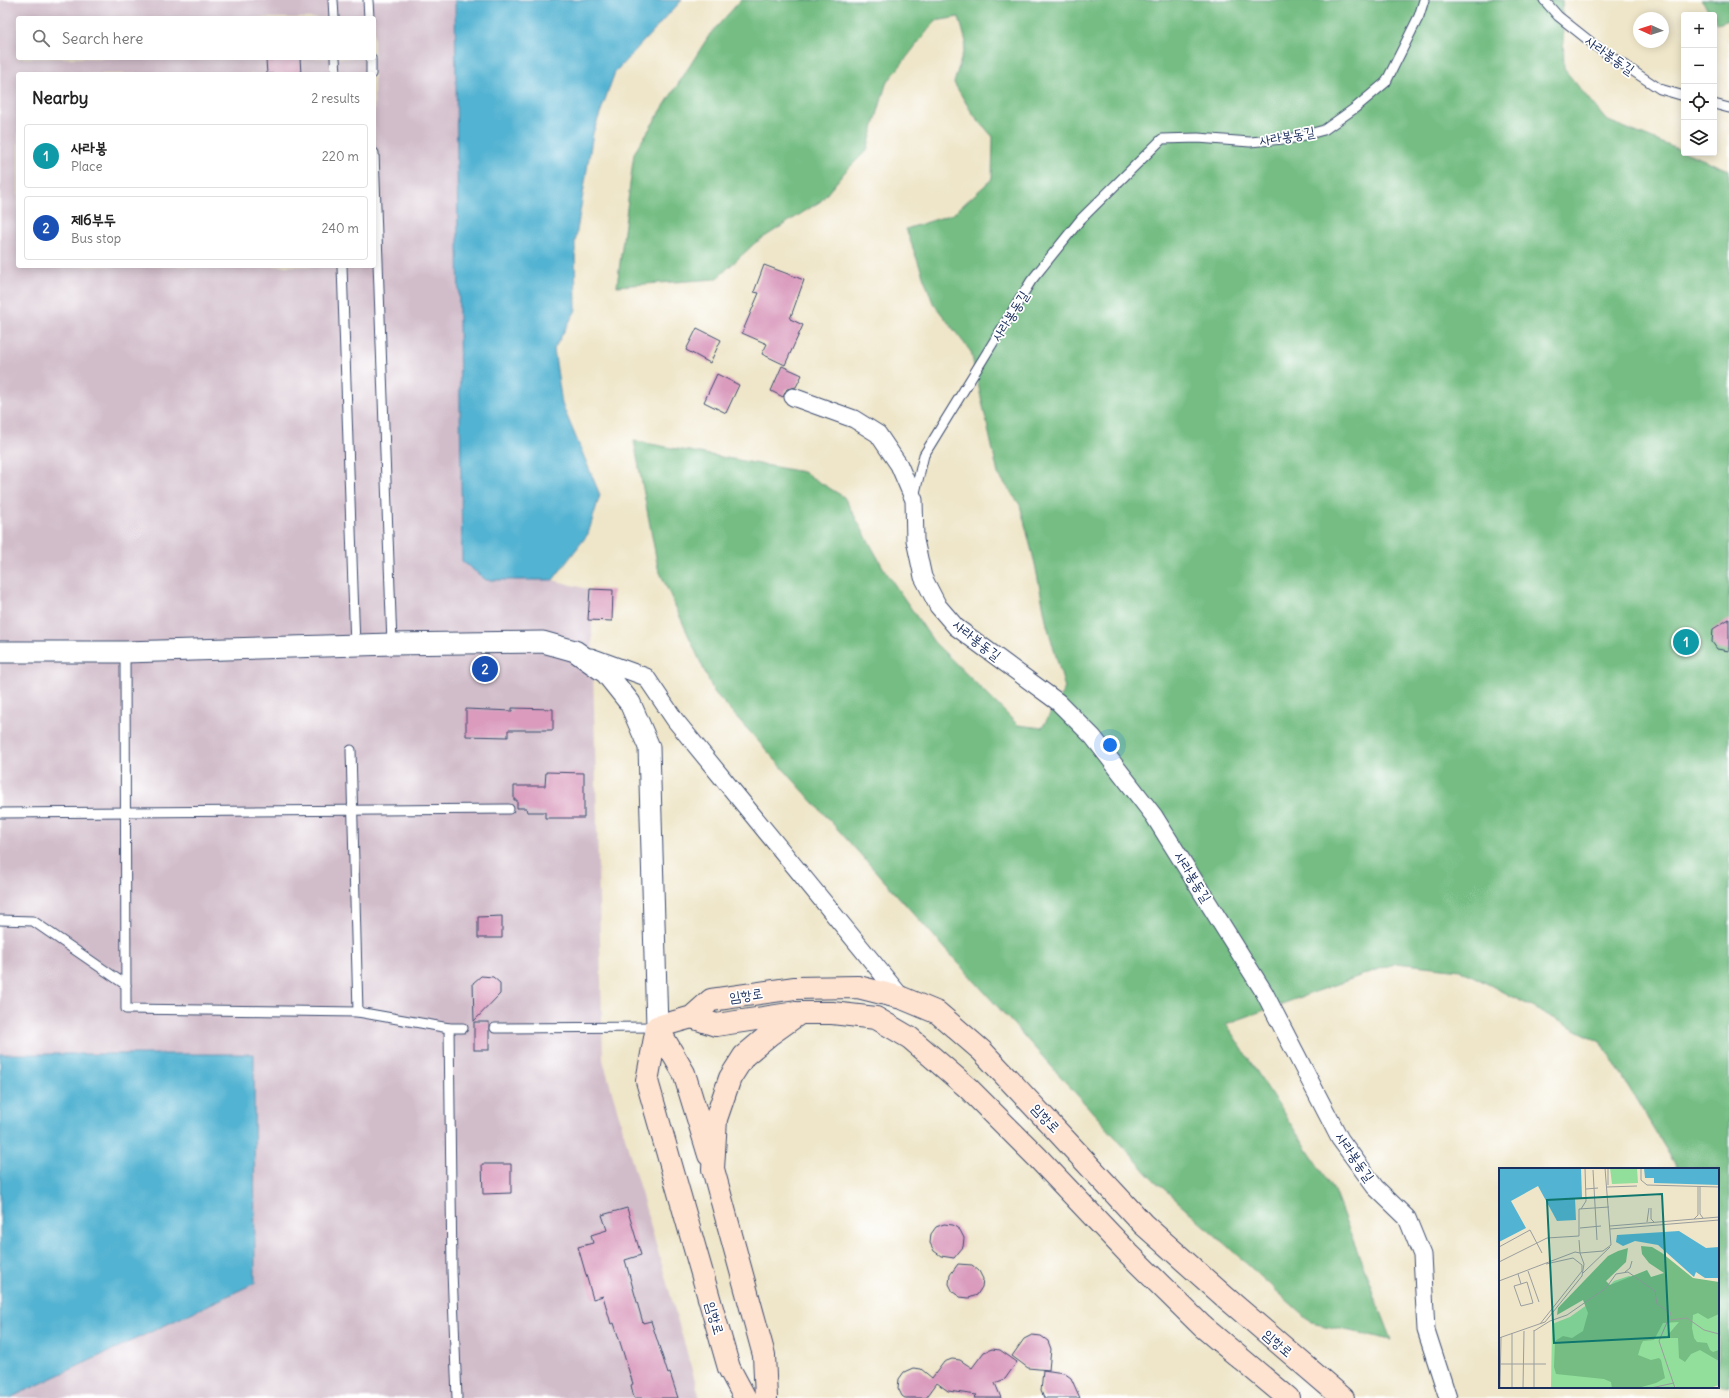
<!DOCTYPE html>
<meta charset="utf-8">
<style>
:root{--surface:#fff;--page:#f2f2f2;--text:#222;--muted:#767676;--line:#e0e0e0;--accent:#1a73e8}
body{margin:0;font-family:Delius,"Poor Story",sans-serif;background:var(--page);color:var(--text)}
.controls{position:absolute;right:12px;top:12px;display:grid;overflow:hidden;border-radius:4px;box-shadow:0 2px 10px #0003}
.controls button{width:36px;height:36px;display:grid;place-items:center;padding:0;border:0;border-bottom:1px solid var(--line);background:var(--surface);color:var(--text);font:20px sans-serif}
.compass{position:absolute;left:1633px;top:12px;width:36px;height:36px;border-radius:50%;background:var(--surface);box-shadow:0 2px 10px #0003;rotate:273deg}
.you{position:absolute;left:1110px;top:745px;width:14px;height:14px;margin:-10px;border:3px solid #fff;border-radius:50%;background:#1a73e8;box-shadow:0 0 0 6px #1a73e833}
.badge{display:grid;place-items:center;width:26px;height:26px;border-radius:50%;background:var(--accent);color:#fff;font-size:13px;font-weight:700}
.pin{position:absolute;translate:-50% -50%;border:2px solid #fff;box-shadow:0 1px 4px #0006}
.list{margin:0;padding:0;list-style:none}
h2{display:flex;justify-content:space-between;align-items:center;height:52px;margin:0;padding:0 16px;font-size:17px}
h2 small{font-size:13px;font-weight:400;color:var(--muted)}
.list li{display:grid;grid-template-columns:26px 1fr auto;gap:12px;align-items:center;box-sizing:border-box;height:64px;margin:0 8px 8px;padding:0 8px;border:1px solid var(--line);border-radius:4px}
.list b{display:block;font-size:15px;white-space:nowrap}
.list p{margin:0;font-size:13px;white-space:nowrap;color:var(--muted)}
.list em{font-size:13px;font-style:normal;color:var(--muted)}
.icon{flex:none;width:22px;height:22px;fill:none;stroke:currentColor;stroke-width:2;stroke-linecap:round;stroke-linejoin:round}
.map{position:relative;flex:none;width:1729px;height:1398px;overflow:hidden}
.search{position:absolute;background:var(--surface);box-shadow:0 2px 10px #0003;left:16px;top:16px;width:360px;height:44px;display:flex;align-items:center;gap:10px;box-sizing:border-box;padding:0 14px;border-radius:4px;color:var(--muted);font-size:15px}
.panel{position:absolute;background:var(--surface);box-shadow:0 2px 10px #0003;left:16px;top:72px;width:360px;height:196px;border-radius:4px}
.map>svg:first-child{display:block}
</style>
<div class="map">
<svg width="1729" height="1398" viewBox="0 0 1729 1398">
<rect width="100%" height="100%" fill="#fff"/>
<filter id="ink" filterUnits="userSpaceOnUse"><feTurbulence type="fractalNoise" baseFrequency=".025" numOctaves="2"/><feDisplacementMap in="SourceGraphic" scale="8" xChannelSelector="R" yChannelSelector="G"/><feConvolveMatrix kernelMatrix="1 2 1 2 8 2 1 2 1" color-interpolation-filters="sRGB"/></filter>
<filter id="wash" filterUnits="userSpaceOnUse"><feTurbulence type="fractalNoise" baseFrequency=".012" numOctaves="4" result="noise"/><feDisplacementMap in="SourceGraphic" scale="16" xChannelSelector="R" yChannelSelector="G"/><feGaussianBlur stdDeviation="0.9" result="paint"/><feColorMatrix in="noise" values="0 0 0 0 0 0 0 0 0 0 0 0 0 0 0 0 0 1.4 0 .05"/><feComposite in="paint" operator="in"/></filter>
<g filter="url(#wash)">
<rect width="100%" height="100%" fill="#efe6c9"/>
<path fill="#d1bdca" fill-rule="evenodd" d="M0,0H455L462,561L486,580H553L591,590L603,1060L700,1398H10L255,1283L253,1054H0ZM18,18H374V58H18ZM18,74H374V266H18Z"/>
<g fill="#75bd83" stroke="#487670">
<path d="M741,0H1562L1564,69L1606,120L1729,170V1386L1718,1384V1169H1678L1602,1043L1461,970L1396,963L1226,1024L1334,1191L1392,1340L1312,1323L1152,1178L714,692L658,568L634,441L803,472L844,497L884,569L934,642L1018,725L1042,728L1065,688L1047,625L1035,564L1020,505L998,474L971,352L933,303L906,229L953,214L992,179L993,137L972,113L954,83L966,42L959,17L935,21L886,84L867,150L844,173L821,201L755,243L716,279L617,286L634,153L710,34Z"/>
<path d="M1701,0H1729V20L1718,24L1714,18V15H1712Z"/>
</g>
<g fill="#53b3d2" stroke="#377198">
<path d="M455,0H682L615,72L593,133L575,243L576,310L554,349L562,404L600,495L588,534L553,580H486L462,561Z"/>
<path d="M0,1054H254L255,1283L10,1398H0Z"/>
</g>
<g id="blocks">
<g fill="#da9bbd">
<path d="M300,58L301,74H267L266,60Z"/>
<path d="M764,265L804,280L790,319L803,325L785,365L762,354L767,344L742,333L759,293L754,292Z"/>
<path d="M697,328L721,340L710,363L686,350Z"/>
<path d="M782,366L802,375L796,387L787,389L783,397L771,391Z"/>
<path d="M717,374L739,385L726,413L704,402Z"/>
<path d="M590,589L613,590L612,621L588,620Z"/>
<path d="M1729,619V651L1717,649L1712,642L1713,629Z"/>
<path d="M512,708L553,709V730H508V737L466,736V709L512,711Z"/>
<path d="M546,772L584,773V818H545V812H527L526,808H517V800H514V786H545Z"/>
<path d="M502,916V938H478V917Z"/>
<path d="M481,976L493,977L500,983V994L474,1021L473,983Z"/>
<rect x="474" y="1022" width="15" height="28"/>
<path d="M482,1164H511V1193L483,1194Z"/>
<path d="M627,1208L641,1255L625,1260L643,1323L651,1321L668,1374L670,1373L678,1398H634L631,1385L633,1384L614,1323L611,1324L603,1296L593,1299L578,1247L593,1243L591,1235L607,1230L602,1215Z"/>
<path d="M944,1224L953,1225L960,1230L964,1238L963,1247L954,1258L941,1256L934,1251L930,1243L931,1234L936,1227Z"/>
<path d="M958,1264L972,1265L979,1271L983,1279L982,1287L977,1295L969,1298L960,1297L953,1292L949,1284L950,1275Z"/>
<path d="M1032,1335L1041,1336L1048,1341L1051,1349L1049,1370L1028,1368L1012,1356L1024,1339Z"/>
<path d="M992,1349L1000,1350L1017,1362L1005,1379L995,1383L1001,1398H974L977,1395L948,1391L937,1383L926,1398H905L902,1396L898,1388L899,1379L904,1372L913,1368L921,1369L932,1378L944,1362L952,1359L960,1360L972,1368L984,1352Z"/>
<path d="M1043,1370L1064,1373L1071,1378L1080,1398H1044L1041,1391Z"/>
</g>
</g>
</g>
<g filter="url(#ink)">
<use href="#blocks" fill-opacity="0" stroke="#3b4a6e" stroke-width="1"/>
<g fill="none" stroke-linecap="round" stroke-linejoin="round">
<g stroke="#3b4a6e" stroke-width="11">
<g id="service">
<path d="M333,0L334,18"/>
<path d="M368,0L369,18"/>
<path d="M1544,0L1558,16L1597,47L1660,89L1684,96"/>
<path d="M335,58L336,74"/>
<path d="M371,58V74"/>
<path d="M1714,104L1729,108"/>
<path d="M374,153L392,644"/>
<path d="M342,266L355,646"/>
<path d="M914,497L924,455L1031,281L1081,219L1162,139L1198,138L1250,142L1294,138L1324,130L1355,108L1386,82L1419,16L1424,0"/>
<path d="M125,652L126,1009L358,1012L449,1028H463"/>
<path d="M351,750L358,1012"/>
<path d="M0,813L509,809"/>
<path d="M0,920L33,921L126,985"/>
<path d="M449,1028L452,1271L457,1398"/>
<path d="M495,1028L657,1027"/>
</g>
</g>
<g stroke="#3b4a6e" stroke-width="19">
<g id="minor">
<path d="M793,397L854,419L878,434L899,465L914,500L915,540L923,577L938,606L956,627L1058,702L1093,737L1154,816L1264,992L1340,1139L1375,1187L1407,1218L1422,1255L1426,1330L1448,1398"/>
<path d="M591,657L646,677L675,720L902,998"/>
</g>
</g>
<g stroke="#3b4a6e" stroke-width="23">
<path id="tertiary" d="M0,652H125L392,644L543,642L575,651L606,673L630,703L649,747L657,1027"/>
</g>
<g stroke="#3b4a6e" stroke-width="24">
<g id="secondary">
<path d="M692,1017L716,1025L796,1013"/>
<path d="M657,1027L692,1017L711,1000L795,988L858,987L902,998L938,1013L982,1051L1057,1131L1143,1224L1225,1297L1343,1398"/>
<path d="M657,1027L647,1081L729,1368L745,1398"/>
<path d="M657,1027L684,1073L709,1155"/>
<path d="M766,1398L764,1355L713,1169L716,1119L730,1078L744,1056L769,1035L800,1013H832L876,1018L910,1038L968,1088L1038,1158L1129,1254L1202,1326L1288,1398"/>
</g>
</g>
<use href="#service" stroke="#fff" stroke-width="9"/>
<use href="#minor" stroke="#fff" stroke-width="17"/>
<use href="#tertiary" stroke="#fff" stroke-width="21"/>
<use href="#secondary" stroke="#fee3d1" stroke-width="22"/>
</g>
</g>
<g text-anchor="middle" stroke-width="3.5" stroke-linejoin="round" paint-order="stroke">
<g font-size="14" fill="#1b2f5e" stroke="#fff">
<text transform="translate(1610 55) rotate(35)" y="5">사라봉동길</text>
<text transform="translate(1287 136) rotate(-10)" y="5">사라봉동길</text>
<text transform="translate(1010 316) rotate(-58)" y="5">사라봉동길</text>
<text transform="translate(977 640) rotate(38)" y="5">사라봉동길</text>
<text transform="translate(1193 877) rotate(58)" y="5">사라봉동길</text>
<text transform="translate(746 995) rotate(-8)" y="5">임항로</text>
<text transform="translate(1046 1118) rotate(47)" y="5">임항로</text>
<text transform="translate(1355 1157) rotate(55)" y="5">사라봉동길</text>
<text transform="translate(715 1318) rotate(74)" y="5">임항로</text>
<text transform="translate(1278 1343) rotate(41)" y="5">임항로</text>
</g>
</g>
<g transform="translate(1499 1168)">
<rect width="220" height="220" fill="#efe6c9"/>
<path d="M111,0H138L139,15L113,16ZM130,108L220,125V217L211,220H52L53,156L71,149L99,129L115,113Z" fill="#92de9b"/>
<path d="M142,78L153,79L163,85L194,110L220,114V146L209,151L199,145L194,147L193,160L195,170L198,174L208,175L211,182L214,184L220,182V193L201,182L192,186L186,194L180,190L179,170H169L168,168L180,154L164,155L155,172L144,173L142,177L139,187L152,192L160,190L162,192L166,210L157,215L139,220H113L112,214L105,211L57,206L55,199L56,173L64,168L73,170L84,163L89,145L84,132L58,147L59,140L109,88L119,83L129,80L127,94L107,113L111,117L148,102L152,109L165,105L150,95L143,86Z" fill="#75bd83"/>
<path d="M0,0H82L83,30H76L77,52L58,53L39,18L12,33L27,60L0,74ZM145,0H220V17L155,15V10H146ZM180,63L207,80L220,79V110H206L197,104L195,109L159,77L136,73L124,78L117,74L118,67Z" fill="#53b3d2"/>
<path fill="none" stroke="#9a9d9e" stroke-width="1" d="M142,0V12L148,17L220,19M94,2L98,72M109,17V0M108,19L138,18M201,19V46L204,50M87,21L99,20M152,40V51L155,54M82,41L87,33L86,0M195,51L199,47V19M148,54L150,40M111,58L220,49M81,60L102,58M111,61L220,52M80,68V41L110,39M80,72L81,85L104,83L112,77L106,0M0,79L31,62L43,85M0,94L48,70L80,68M29,103L40,134M126,104L131,100L133,93M84,105L111,79M19,106L22,116L28,114L34,135L22,138L15,118L22,116M0,113L76,84L81,85M171,152L188,150L205,162L220,166M41,156L83,103V97L74,90L47,96M35,162V220M35,163L51,153L68,147L107,120L117,106L129,104L156,123L158,136L172,145L160,173L176,220M13,165V220M0,170L46,154L83,108L85,96L81,85M0,196H47M1,220L2,169M24,220L25,163M152,220L175,215"/>
<path fill="#0f766e" fill-opacity="0.15" stroke="#0f766e" stroke-width="2" d="M163,26L170,169L55,175L48,32Z"/>
<rect width="220" height="220" fill="none" stroke="#1b2f5e" stroke-width="2"/>
</g>
</svg>
<div class="controls">
<button>+</button>
<button>−</button>
<button><svg class="icon" aria-label="locate" viewBox="0 0 24 24"><circle cx="12" cy="12" r="6"/><path d="M12 2v4M12 18v4M2 12h4M18 12h4"/></svg></button>
<button><svg class="icon" aria-label="layers" viewBox="0 0 24 24"><path d="M12 4l9 5-9 5-9-5zM3 14l9 5 9-5"/></svg></button>
</div>
<svg class="compass" viewBox="-18 -18 36 36"><path d="M0-13l5 13h-10z" fill="#e53935"/><path d="M0 13l5-13h-10z" fill="#767676"/></svg>
<div class="you"></div>
<div class="pin badge" style="left:1686px;top:642px;background:#0f9aa8">1</div>
<div class="pin badge" style="left:485px;top:669px;background:#1a4fb4">2</div>
<div class="search"><svg class="icon" aria-label="search" viewBox="0 0 24 24"><circle cx="10" cy="10" r="6"/><path d="M15 15l6 6"/></svg>Search here</div>
<section class="panel">
<h2>Nearby<small>2 results</small></h2>
<ul class="list">
<li><span class="badge" style="background:#0f9aa8">1</span><div><b>사라봉</b><p>Place</p></div><em>220 m</em></li>
<li><span class="badge" style="background:#1a4fb4">2</span><div><b>제6부두</b><p>Bus stop</p></div><em>240 m</em></li>
</ul>
</section>
</div>
